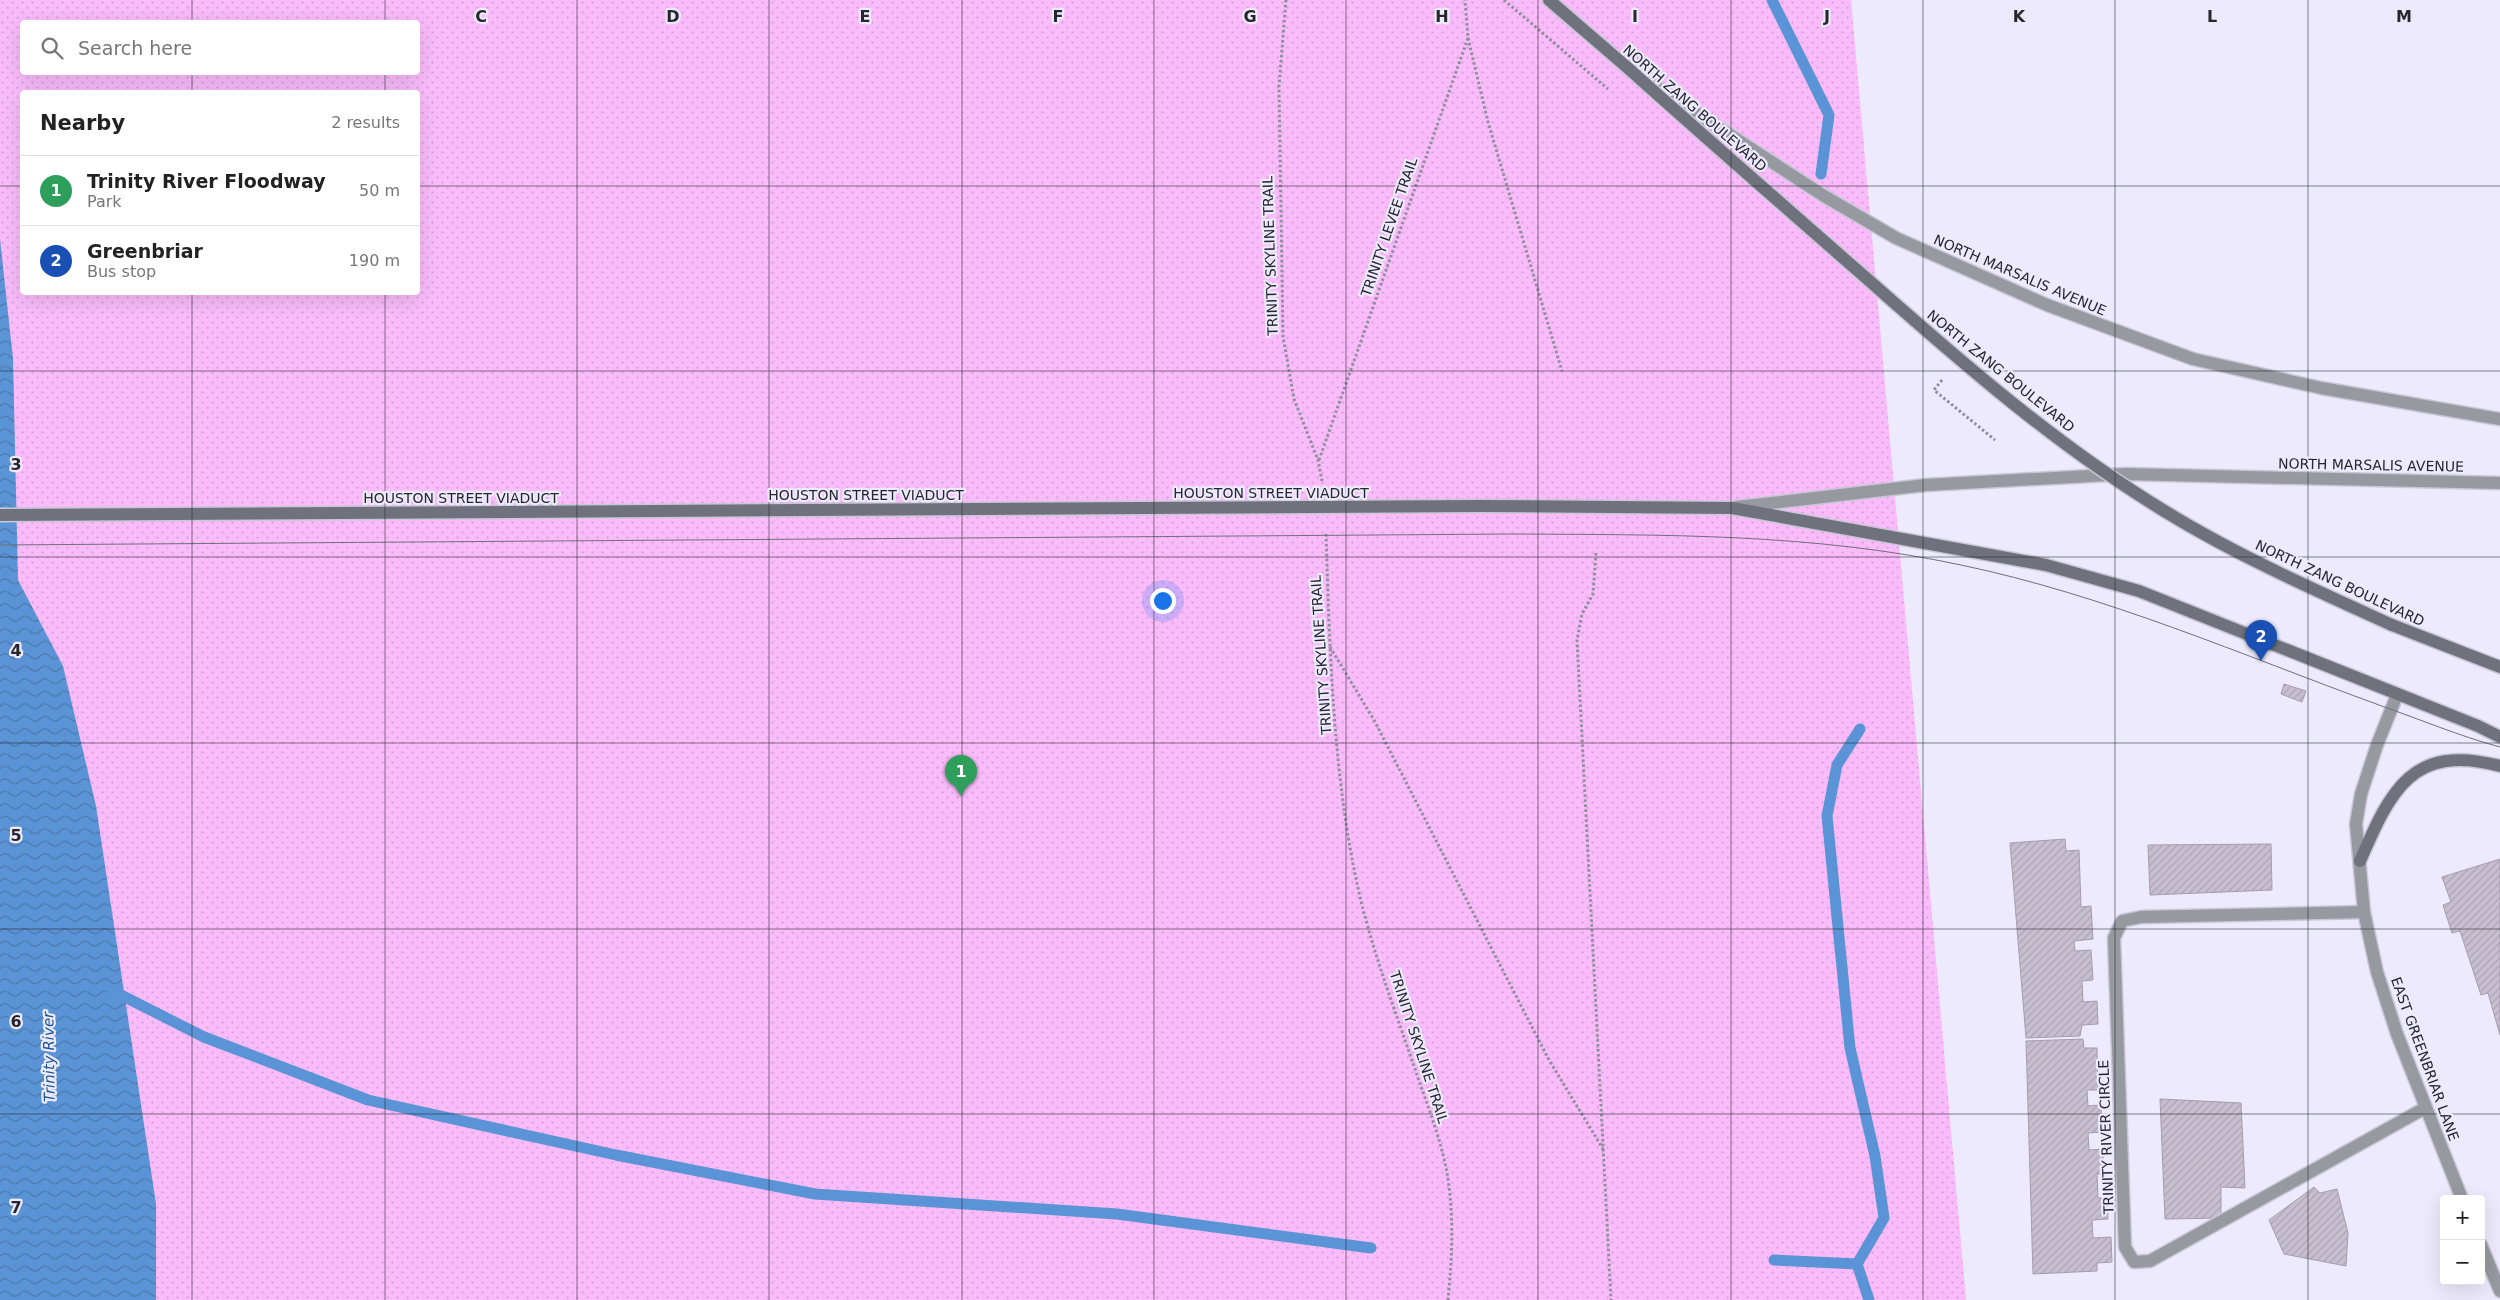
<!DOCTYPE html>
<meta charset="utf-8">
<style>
:root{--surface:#fff;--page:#f6f6f6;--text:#222;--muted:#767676;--line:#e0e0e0;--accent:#1a73e8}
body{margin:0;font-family:"DejaVu Sans",sans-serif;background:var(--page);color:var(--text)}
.controls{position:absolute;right:15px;bottom:15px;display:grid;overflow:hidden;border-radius:5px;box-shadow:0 5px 20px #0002}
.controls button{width:45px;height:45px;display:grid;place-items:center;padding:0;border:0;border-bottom:1px solid var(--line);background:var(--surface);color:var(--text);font:25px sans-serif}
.you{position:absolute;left:1162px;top:600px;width:18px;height:18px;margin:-12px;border:4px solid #fff;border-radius:50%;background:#1a73e8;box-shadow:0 0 0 8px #1a73e833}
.badge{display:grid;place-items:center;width:32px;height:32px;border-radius:50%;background:var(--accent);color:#fff;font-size:16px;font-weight:700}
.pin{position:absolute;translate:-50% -41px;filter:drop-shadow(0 1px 2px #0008)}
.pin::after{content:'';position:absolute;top:26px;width:18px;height:15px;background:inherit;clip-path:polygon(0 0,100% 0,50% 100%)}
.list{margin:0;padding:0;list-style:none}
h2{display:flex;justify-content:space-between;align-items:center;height:65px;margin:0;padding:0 20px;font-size:21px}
h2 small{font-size:16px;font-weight:400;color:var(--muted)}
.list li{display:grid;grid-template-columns:32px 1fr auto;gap:15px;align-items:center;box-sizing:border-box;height:70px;padding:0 20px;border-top:1px solid var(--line)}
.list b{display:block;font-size:19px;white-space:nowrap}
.list p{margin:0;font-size:16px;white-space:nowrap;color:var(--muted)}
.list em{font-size:16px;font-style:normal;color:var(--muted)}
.icon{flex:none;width:28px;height:28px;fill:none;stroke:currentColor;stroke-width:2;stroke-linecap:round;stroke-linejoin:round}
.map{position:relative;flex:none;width:2500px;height:1300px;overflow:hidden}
.search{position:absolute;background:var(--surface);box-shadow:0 5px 20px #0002;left:20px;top:20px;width:400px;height:55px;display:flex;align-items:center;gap:12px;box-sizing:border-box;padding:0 18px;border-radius:5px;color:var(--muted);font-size:19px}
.panel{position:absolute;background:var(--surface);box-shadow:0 5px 20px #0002;left:20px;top:90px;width:400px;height:205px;border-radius:5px}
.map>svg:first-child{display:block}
</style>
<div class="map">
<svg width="2500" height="1300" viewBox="0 0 2500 1300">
<defs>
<pattern id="grass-dots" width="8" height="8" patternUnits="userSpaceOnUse" patternTransform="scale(1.25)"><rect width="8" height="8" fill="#f9bbfa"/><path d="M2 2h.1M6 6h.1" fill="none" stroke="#d5a1d7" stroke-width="1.8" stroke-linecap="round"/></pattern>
<pattern id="water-waves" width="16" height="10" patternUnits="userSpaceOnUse" patternTransform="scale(1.25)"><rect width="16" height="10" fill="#5b94d6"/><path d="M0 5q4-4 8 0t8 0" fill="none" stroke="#4b79ae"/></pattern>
<pattern id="building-hatch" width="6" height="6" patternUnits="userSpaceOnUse" patternTransform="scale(1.25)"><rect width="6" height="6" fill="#c7bfcf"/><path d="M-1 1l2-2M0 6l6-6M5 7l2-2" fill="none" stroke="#aba4b2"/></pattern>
</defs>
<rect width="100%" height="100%" fill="#eceafc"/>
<path fill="url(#grass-dots)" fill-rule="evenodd" d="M0,0H1851L1966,1300H0ZM22,22H418V72H22ZM22,92H418V292H22Z"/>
<path fill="url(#water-waves)" d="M0,239L13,359L18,580L63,666L96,806L156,1204V1300H0Z"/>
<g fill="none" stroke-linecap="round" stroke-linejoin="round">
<g stroke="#5b94d6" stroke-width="11">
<path d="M1772,0L1829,115L1821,174"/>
<path d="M1860,729L1837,765L1827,816L1850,1048L1875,1156L1884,1218L1857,1264L1869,1300"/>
<path d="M113,991L204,1037L368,1100L616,1155L815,1194L1117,1214L1371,1248"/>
<path d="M1774,1260L1857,1264"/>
</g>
</g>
<g fill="url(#building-hatch)" stroke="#a59dad">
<path d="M2284,684L2306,691L2302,702L2281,694Z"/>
<path d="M2065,839L2066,851L2079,850L2081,907L2091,906L2093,939L2074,941L2075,951L2091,950L2093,980L2082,981L2083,1002L2097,1001L2098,1024L2082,1025L2080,1036L2026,1038L2010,843Z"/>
<path d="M2271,844L2272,890L2150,895L2148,845Z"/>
<path d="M2500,859V1035L2488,993L2481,995L2460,931L2452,933L2443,905L2451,902L2442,877Z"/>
<path d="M2083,1039L2084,1048H2097L2098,1090H2087L2088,1106L2101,1105L2102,1132L2088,1133L2089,1150L2103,1149V1174H2097L2098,1198H2107L2108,1219L2092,1220L2093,1238L2111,1237L2112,1262L2097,1263V1271L2033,1274L2026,1041Z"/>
<path d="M2160,1099L2241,1103L2245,1188L2221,1187V1218L2165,1219Z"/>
<path d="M2314,1187L2320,1193L2337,1189L2348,1233L2346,1266L2284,1254L2269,1220Z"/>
</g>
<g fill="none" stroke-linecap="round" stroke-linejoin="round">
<g stroke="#c9c7d7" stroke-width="15">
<path id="minor" d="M2364,912L2141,917L2122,921L2114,938L2125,1247L2134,1262L2150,1261L2425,1108"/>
</g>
<g stroke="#c9c7d7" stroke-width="15">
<g id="tertiary">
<path d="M1652,84L1824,196L1896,238L2047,305L2193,359L2321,388L2500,419"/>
<path d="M1737,507L1926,485L2126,474L2500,483"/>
<path d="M2397,695L2377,745L2361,794L2356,824L2364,912L2377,972L2397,1034L2462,1199"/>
<path d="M2481,1245L2500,1291"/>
</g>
</g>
<g stroke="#c9c7d7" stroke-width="15">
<g id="secondary">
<path d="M1549,0L1629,69"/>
<path d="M1480,506L1732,508L2046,565L2139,591L2478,726L2500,737"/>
<path d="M2392,625L2500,667"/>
<path d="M2360,861C2391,790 2412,743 2500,766"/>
</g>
</g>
<g stroke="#8f8e9b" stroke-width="3" stroke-dasharray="2.5 2.5" stroke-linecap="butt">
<path d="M1286,0L1279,86L1283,336L1294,399L1318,460L1322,481"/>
<path d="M1468,38L1488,122L1562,371"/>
<path d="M1942,380L1934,390L1995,440"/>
<path d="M1319,460L1468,38L1465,0"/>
<path d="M1326,534C1330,655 1333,783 1361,901C1376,962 1399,1021 1419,1081C1430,1112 1443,1146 1448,1179C1454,1220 1452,1259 1448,1300"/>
<path d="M1596,553L1593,594L1582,614L1577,640L1611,1300"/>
<path d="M1330,647L1374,720L1549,1060L1603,1149"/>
</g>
<use href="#minor" stroke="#9799a0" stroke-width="12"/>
<use href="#tertiary" stroke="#9799a0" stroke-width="12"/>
<use href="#secondary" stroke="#6f727c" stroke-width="12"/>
<path stroke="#706f7a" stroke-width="1" d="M0,545L1512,534C1665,535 1811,533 1961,565C2105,595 2242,655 2379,705C2419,719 2459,736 2500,747"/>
<g stroke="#c9c7d7" stroke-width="15" stroke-linecap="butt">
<g id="secondary-bridge">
<path d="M1629,69C1707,139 1786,208 1865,277C1960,361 2057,446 2166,512C2238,556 2315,590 2392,625"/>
<path d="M0,515L1480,506"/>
</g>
</g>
<path stroke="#8f8e9b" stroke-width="3" stroke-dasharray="2.5 2.5" stroke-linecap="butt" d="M1504,0L1608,89"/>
<use href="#secondary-bridge" stroke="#6f727c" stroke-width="12"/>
</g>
<path fill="none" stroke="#27262d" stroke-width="1" stroke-opacity="0.55" d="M192,0V22M385,0V22M577,0V1300M769,0V1300M962,0V1300M1154,0V1300M1346,0V1300M1538,0V1300M1731,0V1300M1923,0V1300M2115,0V1300M2308,0V1300M192,72V92M385,72V92M0,186H22M418,186H2500M192,292V1300M385,292V1300M0,371H2500M0,557H2500M0,743H2500M0,929H2500M0,1114H2500"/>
<g text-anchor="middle" stroke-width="4.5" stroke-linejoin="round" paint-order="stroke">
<g font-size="14" fill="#27262d" stroke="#eceafc">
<text transform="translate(1695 108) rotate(41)" y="5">NORTH ZANG BOULEVARD</text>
<text transform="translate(1389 227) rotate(-71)" y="5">TRINITY LEVEE TRAIL</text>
<text transform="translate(1270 256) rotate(-92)" y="5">TRINITY SKYLINE TRAIL</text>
<text transform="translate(2020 275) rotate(23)" y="5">NORTH MARSALIS AVENUE</text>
<text transform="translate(2001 371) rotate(39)" y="5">NORTH ZANG BOULEVARD</text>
<text transform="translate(2371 465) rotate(1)" y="5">NORTH MARSALIS AVENUE</text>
<text x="1271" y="498">HOUSTON STREET VIADUCT</text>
<text x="866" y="500">HOUSTON STREET VIADUCT</text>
<text x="461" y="503">HOUSTON STREET VIADUCT</text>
<text transform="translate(2340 583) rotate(25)" y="5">NORTH ZANG BOULEVARD</text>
<text transform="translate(1321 655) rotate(-94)" y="5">TRINITY SKYLINE TRAIL</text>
<text transform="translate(1419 1047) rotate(72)" y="5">TRINITY SKYLINE TRAIL</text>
<text transform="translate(2425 1059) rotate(70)" y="5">EAST GREENBRIAR LANE</text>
<text transform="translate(2106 1137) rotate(-92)" y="5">TRINITY RIVER CIRCLE</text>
</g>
<g font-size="15" font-style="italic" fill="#1d5694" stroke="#eceafc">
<text transform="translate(49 1057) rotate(-91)" y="5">Trinity River</text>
</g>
</g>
<g font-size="16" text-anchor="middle" font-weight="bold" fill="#27262d" stroke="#eceafc" stroke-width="4.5" stroke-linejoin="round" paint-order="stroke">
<text x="481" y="22">C</text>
<text x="673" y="22">D</text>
<text x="865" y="22">E</text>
<text x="1058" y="22">F</text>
<text x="1250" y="22">G</text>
<text x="1442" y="22">H</text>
<text x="1635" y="22">I</text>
<text x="1827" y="22">J</text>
<text x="2019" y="22">K</text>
<text x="2212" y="22">L</text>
<text x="2404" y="22">M</text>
<text x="16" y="470">3</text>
<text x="16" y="656">4</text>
<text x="16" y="841">5</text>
<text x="16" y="1027">6</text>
<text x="16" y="1213">7</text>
</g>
</svg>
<div class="controls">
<button>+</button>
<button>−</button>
</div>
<div class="you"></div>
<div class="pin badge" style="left:961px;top:796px;background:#2e9e5b">1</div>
<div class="pin badge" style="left:2261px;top:661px;background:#1a4fb4">2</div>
<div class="search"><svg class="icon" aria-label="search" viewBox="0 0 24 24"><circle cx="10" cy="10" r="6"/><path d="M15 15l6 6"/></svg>Search here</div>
<section class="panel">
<h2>Nearby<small>2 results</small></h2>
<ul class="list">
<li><span class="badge" style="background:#2e9e5b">1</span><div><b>Trinity River Floodway</b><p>Park</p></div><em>50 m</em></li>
<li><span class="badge" style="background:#1a4fb4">2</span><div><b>Greenbriar</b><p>Bus stop</p></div><em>190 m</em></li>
</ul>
</section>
</div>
